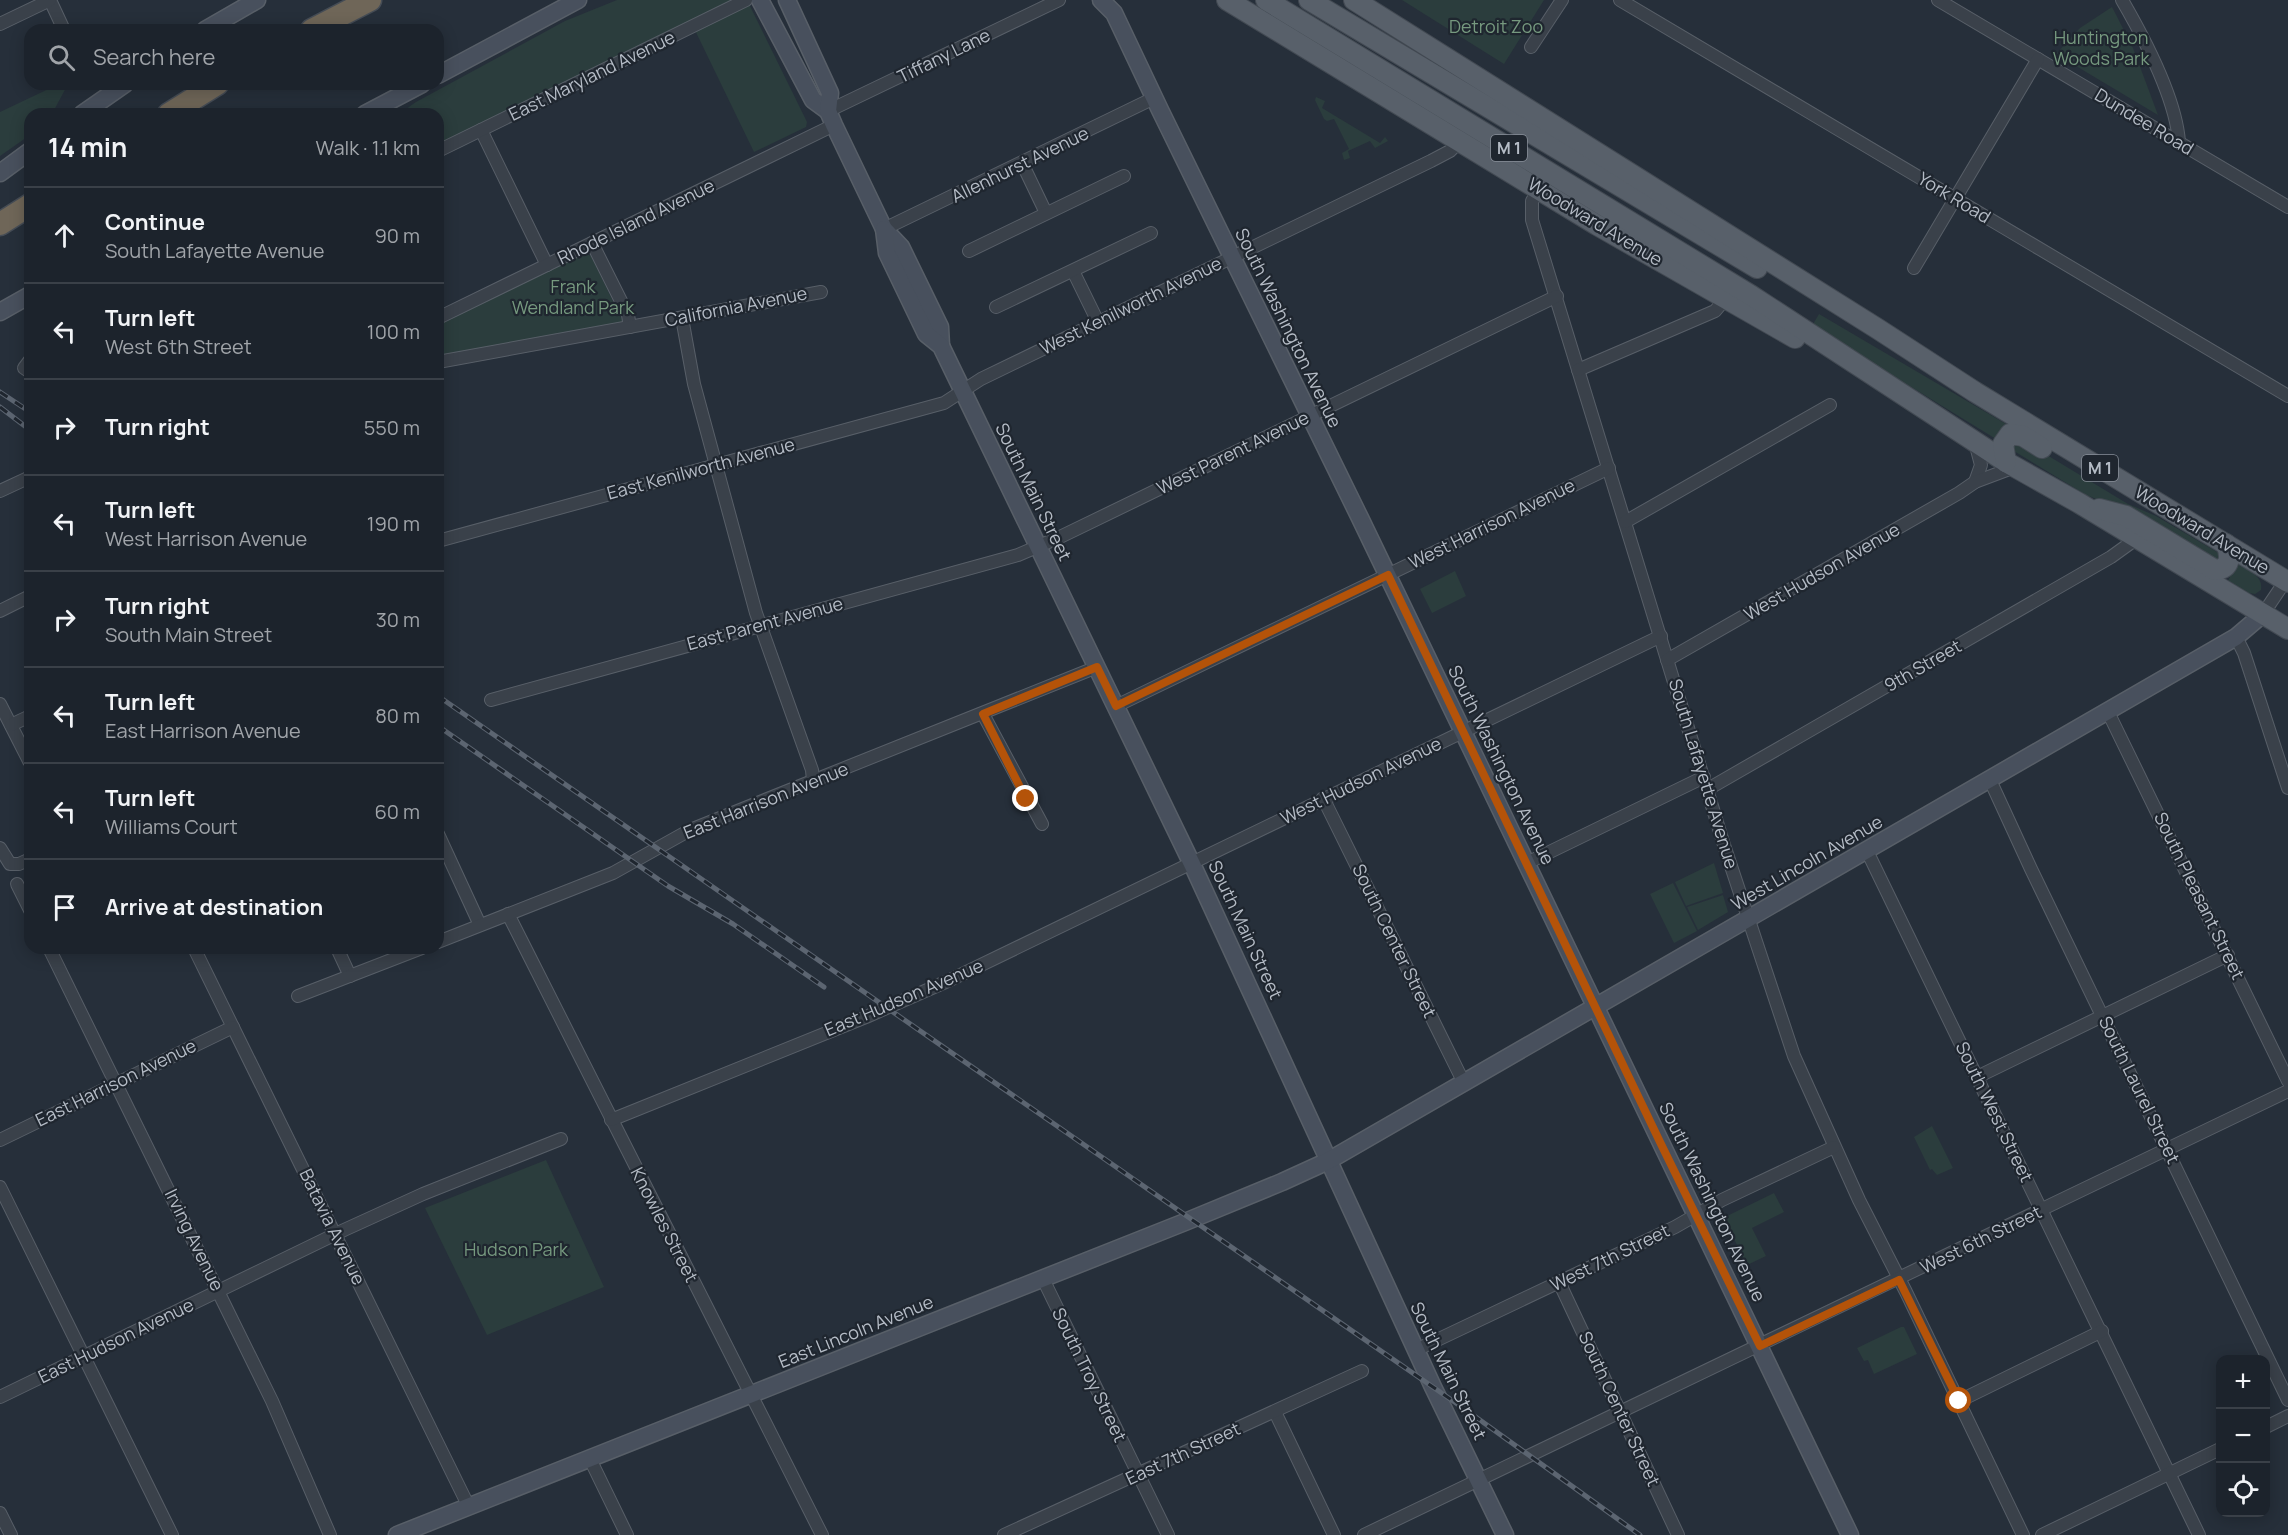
<!DOCTYPE html>
<meta charset="utf-8">
<style>
:root{--surface:#1c232c;--page:#252b34;--text:#f1f3f6;--muted:#a0a4a9;--line:#3a4048}
body{margin:0;font-family:Manrope,sans-serif;background:var(--page);color:var(--text)}
.controls{position:absolute;right:18px;bottom:18px;display:grid;overflow:hidden;border-radius:12px;box-shadow:0 3px 15px #0003}
.controls button{width:54px;height:54px;display:grid;place-items:center;padding:0;border:0;border-bottom:2px solid var(--line);background:var(--surface);color:var(--text);font:30px sans-serif}
.stop{position:absolute;width:18px;height:18px;margin:-14px;border:4px solid #b45309;border-radius:50%;background:#fff}
.stop.end{background:#b45309;border-color:#fff;box-shadow:0 2px 6px #0008}
.list{margin:0;padding:0;list-style:none}
h2{display:flex;justify-content:space-between;align-items:center;height:78px;margin:0;padding:0 24px;font-size:26px}
h2 small{font-size:20px;font-weight:400;color:var(--muted)}
.list li{display:grid;grid-template-columns:39px 1fr auto;gap:18px;align-items:center;box-sizing:border-box;height:96px;padding:0 24px;border-top:2px solid var(--line)}
.list b{display:block;font-size:22px;white-space:nowrap}
.list p{margin:0;font-size:20px;white-space:nowrap;color:var(--muted)}
.list em{font-size:20px;font-style:normal;color:var(--muted)}
.icon{flex:none;width:33px;height:33px;fill:none;stroke:currentColor;stroke-width:2;stroke-linecap:round;stroke-linejoin:round}
.map{position:relative;flex:none;width:2288px;height:1535px;overflow:hidden}
.search{position:absolute;background:var(--surface);box-shadow:0 3px 15px #0003;left:24px;top:24px;width:420px;height:66px;display:flex;align-items:center;gap:15px;box-sizing:border-box;padding:0 21px;border-radius:18px;color:var(--muted);font-size:22px}
.panel{position:absolute;background:var(--surface);box-shadow:0 3px 15px #0003;left:24px;top:108px;width:420px;height:846px;border-radius:18px}
.map>svg:first-child{display:block}
</style>
<div class="map">
<svg width="2288" height="1535" viewBox="0 0 2288 1535">
<rect width="100%" height="100%" fill="#262f3a"/>
<g fill="#2b3d3d">
<path d="M617,0H747L807,122L806,127L754,152L691,22L438,145V114H399L416,102L565,21Z"/>
<path d="M1402,0H1544L1504,64Z"/>
<path d="M2112,7L2133,48L2158,115L2056,54L2080,28Z"/>
<path d="M59,84H68L52,114H30V135L0,156V112Z"/>
<path d="M1316,97L1325,101L1322,108L1380,143L1385,137L1388,141L1375,148L1370,141L1348,151L1350,158L1344,160L1342,153L1349,149L1334,119L1327,121L1324,119L1315,100Z"/>
<path d="M585,253L591,256L623,322L438,356V324Z"/>
<path d="M1819,314L2006,424L2005,426L1996,439L1812,326Z"/>
<path d="M2022,440L2128,504L2156,516L2217,552L2220,556L2216,565L2117,507L2086,495L2014,451L2012,446L2013,441Z"/>
<path d="M2236,564C2247,569 2264,576 2261,590L2255,594L2249,593L2228,581Z"/>
<path d="M1455,571L1466,596L1432,613L1420,589Z"/>
<path d="M1714,863L1723,893L1686,906L1675,882Z"/>
<path d="M1673,883L1697,931L1674,943L1650,894Z"/>
<path d="M1723,895L1728,912L1698,930L1687,907Z"/>
<path d="M1932,1126L1953,1168L1937,1175L1932,1169L1930,1170L1914,1137Z"/>
<path d="M546,1160L604,1287L487,1335L425,1208Z"/>
<path d="M1774,1193L1784,1212L1752,1228L1766,1256L1747,1265L1727,1225V1216Z"/>
<path d="M1901,1327H1904L1917,1354L1874,1374L1868,1360L1864,1361L1857,1348Z"/>
</g>
<g fill="none" stroke-linecap="round" stroke-linejoin="round">
<g stroke="#585f68" stroke-width="14">
<g id="street">
<path d="M50,0L64,30"/>
<path d="M1620,0L2288,396"/>
<path d="M1938,0L2288,207"/>
<path d="M2122,0C2144,38 2176,99 2179,142"/>
<path d="M0,24L50,0"/>
<path d="M1531,47L1562,0"/>
<path d="M828,111L1059,0"/>
<path d="M481,130L547,265"/>
<path d="M438,151L746,0"/>
<path d="M1022,163L1046,213"/>
<path d="M1539,189L1532,201V220L1724,845L1794,1056L1859,1200L1906,1292L2023,1535"/>
<path d="M884,229L1154,98"/>
<path d="M592,243L628,315L630,327"/>
<path d="M969,251L1124,176"/>
<path d="M1914,268L2038,59"/>
<path d="M1073,271L1098,322"/>
<path d="M996,307L1151,233"/>
<path d="M438,318L834,125"/>
<path d="M682,318L694,384L756,613L812,770L813,781"/>
<path d="M30,360L24,368L30,372"/>
<path d="M438,362L821,292"/>
<path d="M1578,370L1715,311L1726,298"/>
<path d="M1975,482L1981,465L1975,442"/>
<path d="M0,491L30,477"/>
<path d="M1625,522L1830,405"/>
<path d="M438,541L944,403L981,379L1431,161L1450,151L1460,141"/>
<path d="M0,611L30,596"/>
<path d="M2263,614L2288,577"/>
<path d="M2236,637L2244,653L2288,788"/>
<path d="M1667,660L1959,493L1975,482L2015,467"/>
<path d="M491,700L1018,555L1060,537L1557,296"/>
<path d="M0,704L29,761"/>
<path d="M1116,706L1609,468"/>
<path d="M2108,712L2288,1081"/>
<path d="M983,714L1042,824"/>
<path d="M11,725L30,716"/>
<path d="M1990,780L2031,869L2288,1400"/>
<path d="M1708,789L2111,557L2136,539"/>
<path d="M1323,798L1464,1083"/>
<path d="M438,834L480,925"/>
<path d="M0,848L10,864H19L30,859"/>
<path d="M1867,851L2199,1535"/>
<path d="M1527,863L1704,777"/>
<path d="M17,884L30,910"/>
<path d="M508,914L822,1535"/>
<path d="M438,942L613,873L690,830L1097,667"/>
<path d="M49,948L272,1401L330,1535"/>
<path d="M194,948L469,1507"/>
<path d="M337,948L350,976"/>
<path d="M298,996L422,948"/>
<path d="M1977,1077L2228,955"/>
<path d="M611,1120L866,1017L950,980L1661,636"/>
<path d="M0,1140L233,1027"/>
<path d="M0,1187L172,1535"/>
<path d="M1043,1279L1168,1535"/>
<path d="M1559,1282L1678,1535"/>
<path d="M1416,1350L1675,1227L1722,1200L1834,1147"/>
<path d="M0,1397L344,1230L423,1194L561,1139"/>
<path d="M1959,1401L2102,1331"/>
<path d="M1275,1412L1334,1535"/>
<path d="M2266,1427L2288,1416"/>
<path d="M590,1459L627,1535"/>
<path d="M0,1513L11,1535"/>
<path d="M1004,1535L1362,1371"/>
<path d="M1364,1535L2288,1091"/>
<path d="M2042,1535L2220,1449"/>
</g>
</g>
<g stroke="#585f68" stroke-width="19">
<g id="secondary">
<path d="M760,0L813,100L828,111"/>
<path d="M787,0L830,93L828,111L834,125L884,229L901,247L940,327L941,346"/>
<path d="M1101,0L1114,13L1160,110L1360,518L1850,1535"/>
<path d="M205,30L257,0"/>
<path d="M438,75L578,0"/>
<path d="M82,114L125,84"/>
<path d="M365,114L422,84"/>
<path d="M0,173L30,151"/>
<path d="M884,229L887,253L926,334L941,346L1192,864L1433,1387L1505,1535"/>
<path d="M0,312L30,295"/>
<path d="M397,1535L1185,1222L1282,1182L1328,1161L2236,637L2263,614"/>
</g>
</g>
<g stroke="#434a53" stroke-width="22">
<g id="primary">
<path d="M1227,0L1597,225L1795,338"/>
<path d="M1266,0L1752,296L2006,462L2079,503L2288,629"/>
<path d="M1309,0L1757,268"/>
<path d="M1354,0L1878,329L1975,392L2288,582"/>
<path d="M2006,462L2003,444L2010,434L2023,436L2042,448"/>
<path d="M2099,509L2126,516L2215,570C2231,569 2231,556 2226,544"/>
</g>
</g>
<g stroke="#454c55" stroke-width="25">
<g id="highway">
<path d="M312,30L370,0"/>
<path d="M169,114L217,84"/>
<path d="M0,224L30,205"/>
</g>
</g>
<use href="#street" stroke="#3a414a" stroke-width="12"/>
<use href="#secondary" stroke="#48505d" stroke-width="16"/>
<use href="#primary" stroke="#58606a" stroke-width="20"/>
<use href="#highway" stroke="#6f6658" stroke-width="22"/>
<g stroke="#5c6571" stroke-width="5">
<g id="rail">
<path d="M0,392L30,412"/>
<path d="M0,407L30,430"/>
<path d="M438,696L1466,1410L1640,1535"/>
<path d="M438,726L668,886L733,924L824,987"/>
</g>
</g>
<use href="#rail" stroke="#1f262f" stroke-width="3" stroke-dasharray="9" stroke-linecap="butt"/>
</g>
<g fill="none" stroke-linecap="round" stroke-linejoin="round">
<path stroke="#b45309" stroke-width="8" d="M1026,799L983,714L1097,667L1116,706L1388,575L1660,1142L1760,1346L1899,1280L1959,1401"/>
</g>
<g text-anchor="middle" stroke-width="4.5" stroke-linejoin="round" paint-order="stroke">
<g fill="#1f262f" stroke="#888f99" stroke-width="1.5">
<rect x="1491" y="135" width="36" height="26" rx="4.5"/>
<rect x="2082" y="455" width="36" height="26" rx="4.5"/>
</g>
<g font-size="16" font-weight="bold" fill="#b5bcc6">
<text x="1509" y="154">M 1</text>
<text x="2100" y="474">M 1</text>
</g>
<g font-size="18" fill="#76997f" stroke="#1f262f">
<text x="1496" y="33">Detroit Zoo</text>
<text x="2101" y="44">Huntington<tspan x="2101" dy="21">Woods Park</tspan></text>
<text x="573" y="293">Frank<tspan x="573" dy="21">Wendland Park</tspan></text>
<text x="516" y="1256">Hudson Park</text>
</g>
<g font-size="18" fill="#b5bcc6" stroke="#1f262f">
<text transform="translate(944 56) rotate(-26)" y="6">Tiffany Lane</text>
<text transform="translate(592 76) rotate(-26)" y="6">East Maryland Avenue</text>
<text transform="translate(2144 122) rotate(31)" y="6">Dundee Road</text>
<text transform="translate(1020 165) rotate(-26)" y="6">Allenhurst Avenue</text>
<text transform="translate(1954 198) rotate(31)" y="6">York Road</text>
<text transform="translate(636 222) rotate(-26)" y="6">Rhode Island Avenue</text>
<text transform="translate(1595 222) rotate(31)" y="6">Woodward Avenue</text>
<text transform="translate(1131 306) rotate(-26)" y="6">West Kenilworth Avenue</text>
<text transform="translate(736 307) rotate(-11)" y="6">California Avenue</text>
<text transform="translate(1288 328) rotate(64)" y="6">South Washington Avenue</text>
<text transform="translate(1233 453) rotate(-26)" y="6">West Parent Avenue</text>
<text transform="translate(701 469) rotate(-15)" y="6">East Kenilworth Avenue</text>
<text transform="translate(1033 492) rotate(64)" y="6">South Main Street</text>
<text transform="translate(1492 524) rotate(-26)" y="6">West Harrison Avenue</text>
<text transform="translate(2202 530) rotate(31)" y="6">Woodward Avenue</text>
<text transform="translate(1822 572) rotate(-30)" y="6">West Hudson Avenue</text>
<text transform="translate(765 624) rotate(-15)" y="6">East Parent Avenue</text>
<text transform="translate(1923 666) rotate(-30)" y="6">9th Street</text>
<text transform="translate(1501 765) rotate(64)" y="6">South Washington Avenue</text>
<text transform="translate(1703 774) rotate(73)" y="6">South Lafayette Avenue</text>
<text transform="translate(1361 781) rotate(-26)" y="6">West Hudson Avenue</text>
<text transform="translate(766 801) rotate(-22)" y="6">East Harrison Avenue</text>
<text transform="translate(1807 863) rotate(-30)" y="6">West Lincoln Avenue</text>
<text transform="translate(2199 896) rotate(64)" y="6">South Pleasant Street</text>
<text transform="translate(1245 930) rotate(65)" y="6">South Main Street</text>
<text transform="translate(1394 941) rotate(64)" y="6">South Center Street</text>
<text transform="translate(904 998) rotate(-23)" y="6">East Hudson Avenue</text>
<text transform="translate(116 1083) rotate(-26)" y="6">East Harrison Avenue</text>
<text transform="translate(2139 1090) rotate(64)" y="6">South Laurel Street</text>
<text transform="translate(1994 1112) rotate(64)" y="6">South West Street</text>
<text transform="translate(1712 1202) rotate(64)" y="6">South Washington Avenue</text>
<text transform="translate(664 1225) rotate(63)" y="6">Knowles Street</text>
<text transform="translate(332 1227) rotate(64)" y="6">Batavia Avenue</text>
<text transform="translate(194 1240) rotate(64)" y="6">Irving Avenue</text>
<text transform="translate(1981 1240) rotate(-26)" y="6">West 6th Street</text>
<text transform="translate(1610 1258) rotate(-26)" y="6">West 7th Street</text>
<text transform="translate(856 1332) rotate(-22)" y="6">East Lincoln Avenue</text>
<text transform="translate(116 1341) rotate(-26)" y="6">East Hudson Avenue</text>
<text transform="translate(1448 1371) rotate(64)" y="6">South Main Street</text>
<text transform="translate(1089 1375) rotate(64)" y="6">South Troy Street</text>
<text transform="translate(1619 1409) rotate(65)" y="6">South Center Street</text>
<text transform="translate(1183 1454) rotate(-25)" y="6">East 7th Street</text>
</g>
</g>
</svg>
<div class="controls">
<button>+</button>
<button>−</button>
<button><svg class="icon" aria-label="locate" viewBox="0 0 24 24"><circle cx="12" cy="12" r="6"/><path d="M12 2v4M12 18v4M2 12h4M18 12h4"/></svg></button>
</div>
<div class="stop" style="left:1959px;top:1401px"></div>
<div class="stop end" style="left:1026px;top:799px"></div>
<div class="search"><svg class="icon" aria-label="search" viewBox="0 0 24 24"><circle cx="10" cy="10" r="6"/><path d="M15 15l6 6"/></svg>Search here</div>
<section class="panel">
<h2>14 min<small>Walk · 1.1 km</small></h2>
<ul class="list">
<li><svg class="icon" aria-label="ahead" viewBox="0 0 24 24"><path d="M12 20V5M6 11l6-6 6 6"/></svg><div><b>Continue</b><p>South Lafayette Avenue</p></div><em>90 m</em></li>
<li><svg class="icon" aria-label="left" viewBox="0 0 24 24"><path d="M17 20v-9H6M10 6l-5 5 5 5"/></svg><div><b>Turn left</b><p>West 6th Street</p></div><em>100 m</em></li>
<li><svg class="icon" aria-label="right" viewBox="0 0 24 24"><path d="M7 20v-9h11M14 6l5 5-5 5"/></svg><div><b>Turn right</b></div><em>550 m</em></li>
<li><svg class="icon" aria-label="left" viewBox="0 0 24 24"><path d="M17 20v-9H6M10 6l-5 5 5 5"/></svg><div><b>Turn left</b><p>West Harrison Avenue</p></div><em>190 m</em></li>
<li><svg class="icon" aria-label="right" viewBox="0 0 24 24"><path d="M7 20v-9h11M14 6l5 5-5 5"/></svg><div><b>Turn right</b><p>South Main Street</p></div><em>30 m</em></li>
<li><svg class="icon" aria-label="left" viewBox="0 0 24 24"><path d="M17 20v-9H6M10 6l-5 5 5 5"/></svg><div><b>Turn left</b><p>East Harrison Avenue</p></div><em>80 m</em></li>
<li><svg class="icon" aria-label="left" viewBox="0 0 24 24"><path d="M17 20v-9H6M10 6l-5 5 5 5"/></svg><div><b>Turn left</b><p>Williams Court</p></div><em>60 m</em></li>
<li><svg class="icon" aria-label="arrive" viewBox="0 0 24 24"><path d="M6 21V4h12l-3 4 3 4H6"/></svg><div><b>Arrive at destination</b></div></li>
</ul>
</section>
</div>
